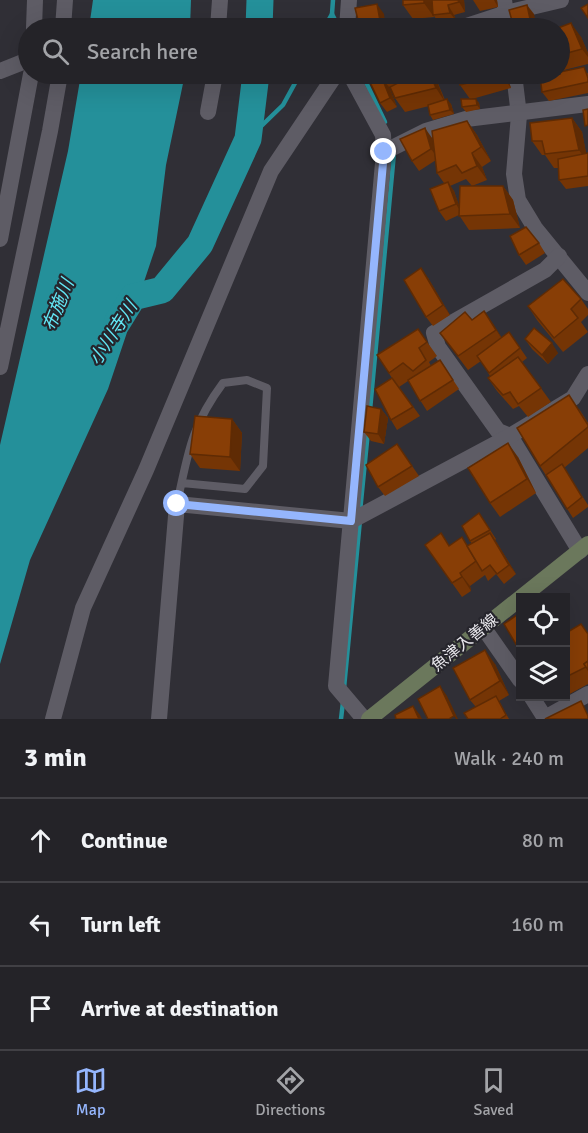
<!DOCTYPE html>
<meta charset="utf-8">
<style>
:root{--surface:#242328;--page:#2c2b30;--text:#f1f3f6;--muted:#a3a4a8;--line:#414045;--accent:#95b6fd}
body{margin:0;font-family:Signika,"Noto Sans JP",sans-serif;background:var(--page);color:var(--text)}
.controls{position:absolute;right:18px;bottom:18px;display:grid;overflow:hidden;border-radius:0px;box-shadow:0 6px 24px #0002}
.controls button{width:54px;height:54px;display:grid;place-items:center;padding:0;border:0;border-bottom:2px solid var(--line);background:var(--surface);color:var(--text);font:30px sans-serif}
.stop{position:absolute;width:18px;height:18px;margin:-14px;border:4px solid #95b6fd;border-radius:50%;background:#fff}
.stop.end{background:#95b6fd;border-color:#fff;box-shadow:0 2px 6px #0008}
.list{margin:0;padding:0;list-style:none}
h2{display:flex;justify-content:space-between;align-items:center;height:78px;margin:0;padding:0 24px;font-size:26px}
h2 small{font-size:20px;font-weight:400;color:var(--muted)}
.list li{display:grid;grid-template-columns:39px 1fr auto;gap:18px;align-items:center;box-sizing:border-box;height:84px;padding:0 24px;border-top:2px solid var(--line)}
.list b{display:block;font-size:22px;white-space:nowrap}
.list em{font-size:20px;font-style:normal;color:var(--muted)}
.icon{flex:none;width:33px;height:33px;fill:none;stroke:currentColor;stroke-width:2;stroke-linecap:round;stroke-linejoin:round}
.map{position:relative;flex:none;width:588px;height:719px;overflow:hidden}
.search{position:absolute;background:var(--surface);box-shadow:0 6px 24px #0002;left:18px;right:18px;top:18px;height:66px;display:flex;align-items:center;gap:15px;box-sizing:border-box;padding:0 21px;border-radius:33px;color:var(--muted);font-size:22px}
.sheet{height:330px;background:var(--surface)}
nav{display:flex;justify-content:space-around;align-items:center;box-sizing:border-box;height:84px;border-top:2px solid var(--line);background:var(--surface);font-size:16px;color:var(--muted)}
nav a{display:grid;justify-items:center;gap:3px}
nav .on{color:var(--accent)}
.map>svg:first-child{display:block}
</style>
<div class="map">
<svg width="588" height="719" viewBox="0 0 588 719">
<rect width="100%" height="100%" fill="#302f36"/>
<g fill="#24909a">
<path d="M93,0H191L190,28H89Z"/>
<path d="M81,74H185L166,165L156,246L108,389L30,560L0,664V445L68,151Z"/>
</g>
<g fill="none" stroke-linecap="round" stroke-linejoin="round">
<g stroke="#24909a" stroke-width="4.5">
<path d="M333,0L332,14L339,28"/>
<path d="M324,28L332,14"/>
<path d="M362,74L385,122"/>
<path d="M248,139L283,105L300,74"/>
<path d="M370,410L394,153"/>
<path d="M360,512L368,431"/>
<path d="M344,688L360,520"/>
<path d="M341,719L343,702"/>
</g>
<g stroke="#24909a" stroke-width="27">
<path d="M259,28L260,0"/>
<path d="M117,323L133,297L162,290L200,244L248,139L256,74"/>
</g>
<path stroke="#5e5c65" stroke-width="8" d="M177,504C188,453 191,426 223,383L247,380L267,388L263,466L245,489L182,483"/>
<g stroke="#5e5c65" stroke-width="16">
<path d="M504,0L508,28"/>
<path d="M34,28L35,0"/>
<path d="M63,28L65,0"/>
<path d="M218,28L220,0"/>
<path d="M347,28L349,0"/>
<path d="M460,28L506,13L561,0"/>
<path d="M0,71L28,60"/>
<path d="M350,74L383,135L384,152L336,686L364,719"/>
<path d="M514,74L519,115L514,174L518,200L535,228L588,293"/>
<path d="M208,112L215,74"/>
<path d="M384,152L426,131L466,119L588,104"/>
<path d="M0,239L31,74"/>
<path d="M559,256L545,270L434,333L438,347L498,431L510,436L580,551"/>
<path d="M0,367L50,131L60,74"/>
<path d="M483,627L520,680"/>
<path d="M531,696L545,718L588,694"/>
<path d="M53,719L83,608L146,470L271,171L336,74"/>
<path d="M159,719L177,504L351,521L510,436L573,398L588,374"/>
</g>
<path stroke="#6b785c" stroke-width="16" d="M369,719L588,544"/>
</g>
<g fill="#753505" fill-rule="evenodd">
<path d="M464,0L465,12L454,15L457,22L440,24L434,16V17L413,19L403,5Z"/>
<path d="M473,0H497L498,7L480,11Z"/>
<path d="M560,28L581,37L588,53V64L560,71Z"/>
<path d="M588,73V93L549,101L542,92Z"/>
<path d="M366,74H392L397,84L434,74L445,100L451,104L454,114L433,120L430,115L429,106L405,112L395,98L393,86L389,87L397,107L387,112L380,103Z"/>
<path d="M458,74H506L511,88L472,99L479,103L480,109L466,112L462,107L470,99L460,85Z"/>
<path d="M572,118L582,132L586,153H588V186L566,189L559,180L558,168H554L545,155H542L532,141Z"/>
<path d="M467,121L477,135L491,161L482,167L487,180L472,186H503L513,200L520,228L469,230L459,215L446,221L439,211L444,183L437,173L436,160L419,171L412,161L432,138L434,144ZM466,179L472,186L459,206L454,191L450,186Z"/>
<path d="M539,243L545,253L526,265L519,255Z"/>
<path d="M428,278L450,315L433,326L426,317Z"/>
<path d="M581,299L588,309V315L581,322L588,332L563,352L537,320L528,306Z"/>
<path d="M484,311L502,338L509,332L527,358L522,362L551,402L528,417L519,406L513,409L497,391L488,378L490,376L481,361L468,370L440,333L472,320Z"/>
<path d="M418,329L437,356L429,362L431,366L440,360L459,389L427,411L408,381L399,387L420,416L397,430L391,420L392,378L377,355Z"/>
<path d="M525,339L558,353L548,364L532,349Z"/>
<path d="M381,409L388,418L384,444L371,441L364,432Z"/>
<path d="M579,409L588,423V448L564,468L588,505V507L573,518L540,466Z"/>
<path d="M232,419L242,433L240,471L200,468L190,454Z"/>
<path d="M397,444L419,476L385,496L378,487Z"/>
<path d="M518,457L536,493L500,517L490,503Z"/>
<path d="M479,513L496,539L495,540L516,574L504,584L496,574L488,581L485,575L470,586L471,591L462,597L425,545L449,546L462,537L468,546L472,544L470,541Z"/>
<path d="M566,633L588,634V684L566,696Z"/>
<path d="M495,664L509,695L499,701L509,719H468L476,707L470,700Z"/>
<path d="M555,696H564L557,700Z"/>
</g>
<g fill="#5f2b04">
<path d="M424,0H432L434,17L424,3Z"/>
<path d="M458,0H464L465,12L459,2Z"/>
<path d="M494,0H497L498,7Z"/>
<path d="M377,4L384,14L386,28H382L381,26Z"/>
<path d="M448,5L454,15L457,22L450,13Z"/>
<path d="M527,5L534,14L537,28H532Z"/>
<path d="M571,23L581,37L588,53V57L582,49Z"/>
<path d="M390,74H392L397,84Z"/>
<path d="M430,74H434L445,102L436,88Z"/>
<path d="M501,74H506L511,88Z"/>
<path d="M382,78L389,87L397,107L390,98Z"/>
<path d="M447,99L451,104L454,114L450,110Z"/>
<path d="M476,99L479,103L480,109L477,105Z"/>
<path d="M572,118L582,132L588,163L579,150Z"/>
<path d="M467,121L477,135L491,161L481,147Z"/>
<path d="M425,128L432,138L438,158L431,149Z"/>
<path d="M472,153L482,167L487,180L477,166Z"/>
<path d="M448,182L454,191L462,214L456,204Z"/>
<path d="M503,186L513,200L520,228L510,214Z"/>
<path d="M421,268L428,278L450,315L443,305Z"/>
<path d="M484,311L494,325L505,344L496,330Z"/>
<path d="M552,343L558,353L548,364L542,355Z"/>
<path d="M381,409L388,418L384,444L378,434Z"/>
<path d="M232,419L242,433L240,471L230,457Z"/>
<path d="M508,443L518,457L536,493L527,479Z"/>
<path d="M490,533L497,543L516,574L509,565Z"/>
<path d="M460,573L470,586L471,591L462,577Z"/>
<path d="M485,650L495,664L509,695L500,681Z"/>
<path d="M440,686L447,696L458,719H456L454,716Z"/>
<path d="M413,706L420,715L422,719H419Z"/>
</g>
<g fill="#883e06" stroke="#5f2b04" stroke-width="1.5">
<path d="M403,0H424V3L403,5Z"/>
<path d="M432,0H458L459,2L448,5L450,13L433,15Z"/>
<path d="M377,4L381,26L373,28H360L355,8Z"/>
<path d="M588,4V18L581,8Z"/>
<path d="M527,5L532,28H514L509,10Z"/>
<path d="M467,22L469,28H446L445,27Z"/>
<path d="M571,23L582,49L560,55V28H558Z"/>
<path d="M584,67L588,78V82L542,92L540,76L552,74H560V72Z"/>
<path d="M366,74H390V75L382,78L390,98L380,103Z"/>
<path d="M396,74H430L436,88L395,98L390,87L400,82Z"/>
<path d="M458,74H501L460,85Z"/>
<path d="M447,99L450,110L430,115L428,105Z"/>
<path d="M461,99H476L477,105L462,107Z"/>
<path d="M588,109V125L585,126L583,110Z"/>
<path d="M572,118L579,150L545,154L542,141H532L530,123Z"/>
<path d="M467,121L481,147L472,153L477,166L462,173L456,165L437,173L432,131Z"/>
<path d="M425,128L431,149L412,161L400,139Z"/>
<path d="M588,153V176L559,180L558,159Z"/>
<path d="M448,182L456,204L439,211L430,189Z"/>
<path d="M460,186H503L510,214L459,216Z"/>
<path d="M526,227L539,243L519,255L510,236Z"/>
<path d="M421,268L443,305L426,317L404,280Z"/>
<path d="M563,279L581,299L571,309L578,318L554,338L528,306Z"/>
<path d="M484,311L496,330L458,356L440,333L465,312L472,320Z"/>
<path d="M534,328L552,343L542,355L525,339Z"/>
<path d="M418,329L427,342L419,348L426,360L413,371L403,363L389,373L377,355Z"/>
<path d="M509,332L520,348L489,373L477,356Z"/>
<path d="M518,357L541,388L518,404L510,392L503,395L488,378Z"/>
<path d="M440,360L453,380L420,401L408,380Z"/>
<path d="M392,378L413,407L391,420L375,389Z"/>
<path d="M569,395L588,425V427L540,466L517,428Z"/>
<path d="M367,406L381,409L378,434L364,432Z"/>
<path d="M195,416L232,419L230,457L190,454Z"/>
<path d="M508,443L527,479L490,503L468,468Z"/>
<path d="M397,444L412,466L378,487L366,465Z"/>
<path d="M562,464L582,497L567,509L546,475Z"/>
<path d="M479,513L490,530L470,541L462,526Z"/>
<path d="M441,533L449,546L462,537L476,561L460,573L462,577L452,583L425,545Z"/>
<path d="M490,533L509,565L497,574L490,565L482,571L467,546Z"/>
<path d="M520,613V651L504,624Z"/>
<path d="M581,624L588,634V661L584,664L586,667L566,677V633Z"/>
<path d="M485,650L500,681L470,700L453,668Z"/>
<path d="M588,661V670L584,664Z"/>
<path d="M440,686L454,716L449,719H428L418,699Z"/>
<path d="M496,696L506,715L500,719H468L464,713Z"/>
<path d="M581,701L588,716V719H545Z"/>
<path d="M413,706L419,719H396L395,715Z"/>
</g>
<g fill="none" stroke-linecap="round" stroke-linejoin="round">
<path stroke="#95b6fd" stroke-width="8" d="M177,504L351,521L384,152"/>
</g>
<g text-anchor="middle" stroke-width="4.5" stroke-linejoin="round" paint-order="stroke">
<g font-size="16" fill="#e8e7ec" stroke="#26252c">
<text transform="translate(464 642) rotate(-39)" y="6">魚津入善線</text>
</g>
<g font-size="18" font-style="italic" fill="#63e8f6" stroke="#26252c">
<text transform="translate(58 305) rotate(-68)" y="6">布施川</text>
<text transform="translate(113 333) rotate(-57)" y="6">小川寺川</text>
</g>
</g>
</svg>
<div class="controls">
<button><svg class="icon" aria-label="locate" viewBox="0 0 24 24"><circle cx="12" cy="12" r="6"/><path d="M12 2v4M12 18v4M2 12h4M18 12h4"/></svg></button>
<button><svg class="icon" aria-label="layers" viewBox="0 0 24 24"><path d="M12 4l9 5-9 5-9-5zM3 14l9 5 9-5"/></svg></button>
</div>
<div class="stop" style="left:177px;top:504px"></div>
<div class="stop end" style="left:384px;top:152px"></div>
<div class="search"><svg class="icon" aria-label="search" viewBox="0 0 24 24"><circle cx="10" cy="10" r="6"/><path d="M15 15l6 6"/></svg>Search here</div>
</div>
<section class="sheet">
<h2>3 min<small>Walk · 240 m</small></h2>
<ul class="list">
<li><svg class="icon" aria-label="ahead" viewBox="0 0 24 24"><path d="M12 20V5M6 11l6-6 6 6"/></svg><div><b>Continue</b></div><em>80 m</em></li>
<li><svg class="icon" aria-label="left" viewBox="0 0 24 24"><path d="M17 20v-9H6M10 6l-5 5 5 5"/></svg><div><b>Turn left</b></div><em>160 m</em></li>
<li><svg class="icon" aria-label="arrive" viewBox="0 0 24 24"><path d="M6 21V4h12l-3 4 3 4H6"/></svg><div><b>Arrive at destination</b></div></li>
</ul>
</section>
<nav>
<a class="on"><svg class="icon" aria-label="map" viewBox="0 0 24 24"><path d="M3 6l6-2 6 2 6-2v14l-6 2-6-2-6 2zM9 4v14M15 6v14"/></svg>Map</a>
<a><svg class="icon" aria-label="directions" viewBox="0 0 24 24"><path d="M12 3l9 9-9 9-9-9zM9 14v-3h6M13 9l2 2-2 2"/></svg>Directions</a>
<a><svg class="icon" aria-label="saved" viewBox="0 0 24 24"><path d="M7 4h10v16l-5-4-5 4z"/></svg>Saved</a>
</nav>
